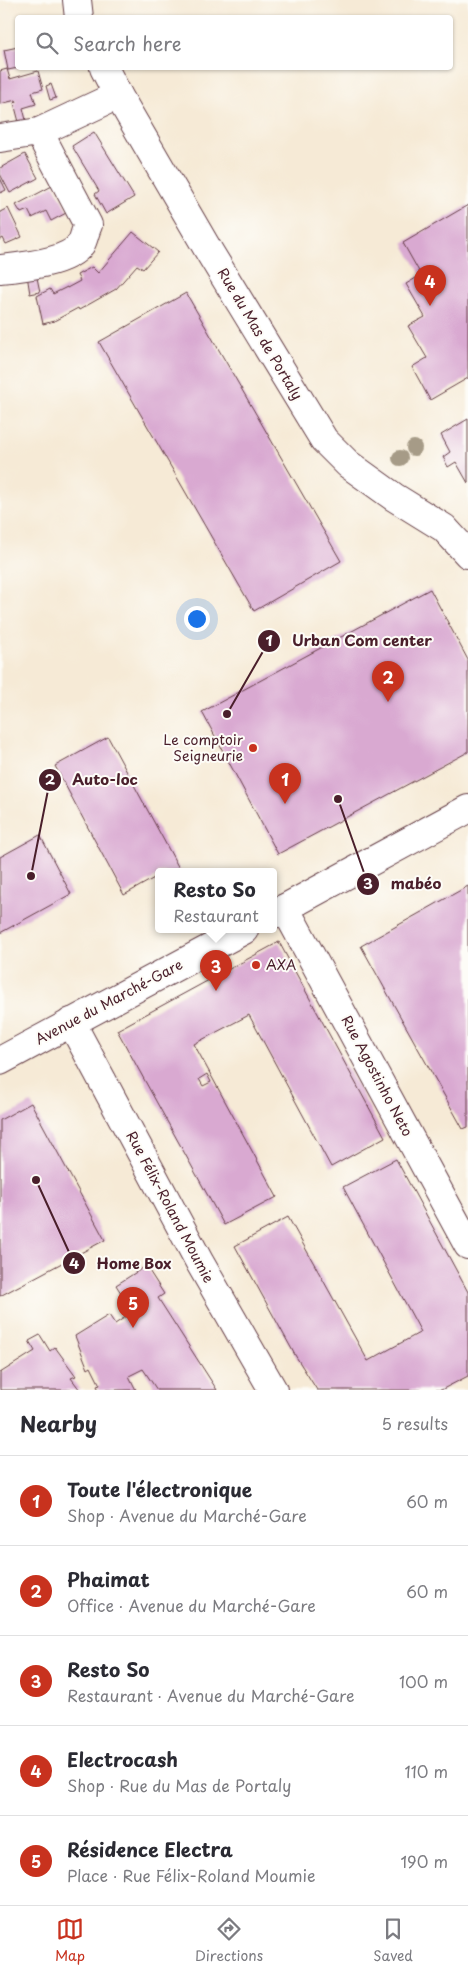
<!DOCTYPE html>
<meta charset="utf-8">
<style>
:root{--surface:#fff;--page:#f7f7f7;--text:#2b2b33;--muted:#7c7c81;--line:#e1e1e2;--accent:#c8321e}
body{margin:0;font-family:"Playpen Sans",sans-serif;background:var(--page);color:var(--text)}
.you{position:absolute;left:196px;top:618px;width:18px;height:18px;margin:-12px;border:4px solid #fff;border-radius:50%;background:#1a73e8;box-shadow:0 0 0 8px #1a73e833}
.badge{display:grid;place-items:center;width:32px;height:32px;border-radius:50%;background:var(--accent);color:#fff;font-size:16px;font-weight:700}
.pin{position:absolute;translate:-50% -41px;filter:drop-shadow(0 1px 2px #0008)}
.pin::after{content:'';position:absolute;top:26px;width:18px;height:15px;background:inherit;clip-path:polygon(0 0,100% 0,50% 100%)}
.popup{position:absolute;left:155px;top:868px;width:122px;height:65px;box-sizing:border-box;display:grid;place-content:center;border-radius:5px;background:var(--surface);filter:drop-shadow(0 1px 4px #0005);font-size:16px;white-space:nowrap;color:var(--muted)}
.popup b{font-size:19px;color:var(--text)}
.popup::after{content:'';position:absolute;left:50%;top:100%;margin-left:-10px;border:10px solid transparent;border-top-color:var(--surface)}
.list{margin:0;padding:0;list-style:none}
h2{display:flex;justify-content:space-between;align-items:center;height:65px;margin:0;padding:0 20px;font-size:21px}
h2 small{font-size:16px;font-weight:400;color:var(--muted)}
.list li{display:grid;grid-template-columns:32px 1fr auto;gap:15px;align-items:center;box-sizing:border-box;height:90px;padding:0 20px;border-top:1px solid var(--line)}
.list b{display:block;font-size:19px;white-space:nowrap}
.list p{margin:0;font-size:16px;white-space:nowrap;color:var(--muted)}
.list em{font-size:16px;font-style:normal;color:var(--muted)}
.icon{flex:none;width:28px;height:28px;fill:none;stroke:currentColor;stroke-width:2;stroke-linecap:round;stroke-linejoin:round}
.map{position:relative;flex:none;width:468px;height:1390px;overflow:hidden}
.search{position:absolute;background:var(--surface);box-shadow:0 1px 4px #0004;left:15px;right:15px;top:15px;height:55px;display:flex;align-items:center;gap:12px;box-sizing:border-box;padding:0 18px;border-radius:5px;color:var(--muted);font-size:19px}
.sheet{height:515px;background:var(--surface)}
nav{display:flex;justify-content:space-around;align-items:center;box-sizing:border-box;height:70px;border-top:1px solid var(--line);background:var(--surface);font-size:14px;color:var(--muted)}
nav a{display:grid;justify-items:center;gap:2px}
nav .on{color:var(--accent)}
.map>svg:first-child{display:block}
</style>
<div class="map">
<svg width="468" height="1390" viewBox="0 0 468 1390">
<rect width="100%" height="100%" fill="#fdfcf7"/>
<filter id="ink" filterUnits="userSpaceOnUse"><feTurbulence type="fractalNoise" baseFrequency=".02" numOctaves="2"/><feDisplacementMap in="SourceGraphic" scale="10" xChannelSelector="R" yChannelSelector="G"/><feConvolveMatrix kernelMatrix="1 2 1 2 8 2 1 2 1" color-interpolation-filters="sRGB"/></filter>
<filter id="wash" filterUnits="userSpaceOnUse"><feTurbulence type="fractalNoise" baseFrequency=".0096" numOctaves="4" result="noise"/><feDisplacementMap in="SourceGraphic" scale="20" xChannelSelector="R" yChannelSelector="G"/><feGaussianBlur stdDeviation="1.12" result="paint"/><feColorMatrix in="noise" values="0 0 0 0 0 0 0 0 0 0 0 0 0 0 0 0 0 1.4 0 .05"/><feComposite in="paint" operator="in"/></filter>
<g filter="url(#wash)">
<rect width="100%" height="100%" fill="#f6ead6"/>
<g id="blocks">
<g fill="#d9a9d1" fill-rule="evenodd">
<path d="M18,47V68L8,70L4,50Z"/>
<path d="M7,69L10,79L38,71L43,89L32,92L36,104L23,108L26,120L19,122L14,103L17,102L16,100L0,104V71Z"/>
<path d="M51,84L56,98L50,100L46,86Z"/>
<path d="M94,132L134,197L106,214L95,194L99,191L72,146Z"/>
<path d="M25,154L38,178L10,193L0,174V168Z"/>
<path d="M0,178L6,190L0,193Z"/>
<path d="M54,185L68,212L51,221L46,211L32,218L28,210L21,213L16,205Z"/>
<path d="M468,205V378L430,400L412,367L427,358L408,326L425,317L406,284L421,275L403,243Z"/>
<path d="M8,208L22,237L6,244L3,238L0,240V212Z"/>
<path d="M133,232L158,252L143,269L137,265L116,289L79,310L78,308L54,321L43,324L37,296L50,289L53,294L67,287V288L80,281L77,275L92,267L98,273Z"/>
<path d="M36,273L40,292L30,294L27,275Z"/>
<path d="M186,293L341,561L254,611L99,342Z"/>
<path d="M468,419V483L456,462L448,467L443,457L450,452L441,435Z"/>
<path d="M430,589L468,660V752L278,854L202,712Z"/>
<path d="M108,737L181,872H158V881L156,877L124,895L55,766Z"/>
<path d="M40,835L71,894L0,933V857Z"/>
<path d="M468,886V1127L463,1129L361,946Z"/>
<path d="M279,942L385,1137L331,1167L249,1015L194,1044L277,1197L224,1225L117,1030ZM207,1074L211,1082L203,1086L199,1079Z"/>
<path d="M31,1103L105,1240L0,1296V1120Z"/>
<path d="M396,1159L468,1292V1376L441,1390H317L295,1355L235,1246L288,1217L368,1361L421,1332L343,1187Z"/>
<path d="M146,1266L164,1294L158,1298L217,1390H157L143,1369L129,1376L136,1390H99L97,1386L100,1385L91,1367L88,1369L75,1336L109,1315L115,1324L133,1312L116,1285Z"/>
<path d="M40,1335L50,1351L55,1347L76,1376L71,1378L80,1390H0V1373L35,1351L29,1341Z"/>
</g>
</g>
</g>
<g filter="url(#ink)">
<use href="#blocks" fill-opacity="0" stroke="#643d45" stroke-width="1"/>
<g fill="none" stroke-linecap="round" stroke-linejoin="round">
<g stroke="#643d45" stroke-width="30">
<g id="minor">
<path d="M77,0L79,18"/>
<path d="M104,68L118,95L210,253L324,440L348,464L394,497L444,528L468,554"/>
<path d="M0,138L39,132L118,95"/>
<path d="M0,269C21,267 68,263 81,244C84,239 85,231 88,225L39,132"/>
<path d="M285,908L468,1245"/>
<path d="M71,1022L200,1263L273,1390"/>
</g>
</g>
<g stroke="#643d45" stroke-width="30">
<g id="tertiary">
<path d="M274,914L468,809"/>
<path d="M0,1061L244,930"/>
</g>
</g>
<use href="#minor" stroke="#fff" stroke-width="28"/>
<use href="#tertiary" stroke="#fff" stroke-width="28"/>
</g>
<g fill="#a69b87">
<circle cx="414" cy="448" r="8"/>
<circle cx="400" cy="458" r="8"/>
</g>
</g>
<g fill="#c8321e" stroke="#fdfcf7" stroke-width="2">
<circle cx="253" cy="748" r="5"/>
<circle cx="256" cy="965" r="5"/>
</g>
<g text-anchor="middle" stroke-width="4" stroke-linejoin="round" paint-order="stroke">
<g font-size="14" fill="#4a1f2b" stroke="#fdfcf7">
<text transform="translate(260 334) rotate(59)" y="5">Rue du Mas de Portaly</text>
<text transform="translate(109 1002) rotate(-28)" y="5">Avenue du Marché-Gare</text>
<text transform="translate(377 1076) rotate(62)" y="5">Rue Agostinho Neto</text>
<text transform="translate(170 1207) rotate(62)" y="5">Rue Félix-Roland Moumie</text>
</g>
<g font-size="14" fill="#4a1f2b" stroke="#fdfcf7" text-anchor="end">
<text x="243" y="745">Le comptoir<tspan x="243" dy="16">Seigneurie</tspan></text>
<text x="266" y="970" text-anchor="start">AXA</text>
</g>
</g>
<path fill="none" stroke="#4a1f2b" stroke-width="2" d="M227 714L269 641M31 876L50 780M338 799L368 884M36 1180L74 1263"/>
<g fill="#4a1f2b" stroke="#fdfcf7" stroke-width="2">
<circle cx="227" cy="714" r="5"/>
<circle cx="31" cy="876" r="5"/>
<circle cx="338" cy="799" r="5"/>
<circle cx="36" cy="1180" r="5"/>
<circle cx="269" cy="641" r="12"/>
<circle cx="50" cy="780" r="12"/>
<circle cx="368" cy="884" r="12"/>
<circle cx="74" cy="1263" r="12"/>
</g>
<g font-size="15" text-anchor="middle" font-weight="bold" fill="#fff">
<text x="269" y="646">1</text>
<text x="50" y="785">2</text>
<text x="368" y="889">3</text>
<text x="74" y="1269">4</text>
</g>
<g font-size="15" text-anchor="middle" font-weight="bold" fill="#4a1f2b" stroke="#fdfcf7" stroke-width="4" stroke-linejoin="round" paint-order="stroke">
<text x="362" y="646">Urban Com center</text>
<text x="105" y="785">Auto-loc</text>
<text x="416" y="889">mabéo</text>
<text x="134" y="1269">Home Box</text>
</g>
</svg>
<div class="you"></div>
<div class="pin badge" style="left:285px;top:804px">1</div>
<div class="pin badge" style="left:388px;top:702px">2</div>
<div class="pin badge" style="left:216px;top:991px">3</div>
<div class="popup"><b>Resto So</b>Restaurant</div>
<div class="pin badge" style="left:430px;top:306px">4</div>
<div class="pin badge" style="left:133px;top:1328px">5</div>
<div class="search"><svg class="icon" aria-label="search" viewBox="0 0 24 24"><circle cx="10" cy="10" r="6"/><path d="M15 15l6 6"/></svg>Search here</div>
</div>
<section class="sheet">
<h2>Nearby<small>5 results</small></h2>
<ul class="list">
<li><span class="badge">1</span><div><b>Toute l'électronique</b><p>Shop · Avenue du Marché-Gare</p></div><em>60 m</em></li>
<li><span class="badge">2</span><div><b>Phaimat</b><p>Office · Avenue du Marché-Gare</p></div><em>60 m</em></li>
<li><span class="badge">3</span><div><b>Resto So</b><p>Restaurant · Avenue du Marché-Gare</p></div><em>100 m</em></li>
<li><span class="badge">4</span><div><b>Electrocash</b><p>Shop · Rue du Mas de Portaly</p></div><em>110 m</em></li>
<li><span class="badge">5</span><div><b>Résidence Electra</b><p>Place · Rue Félix-Roland Moumie</p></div><em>190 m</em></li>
</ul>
</section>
<nav>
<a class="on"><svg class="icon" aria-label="map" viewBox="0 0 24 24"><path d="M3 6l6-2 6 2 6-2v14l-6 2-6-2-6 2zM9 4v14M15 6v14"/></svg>Map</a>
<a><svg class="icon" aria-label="directions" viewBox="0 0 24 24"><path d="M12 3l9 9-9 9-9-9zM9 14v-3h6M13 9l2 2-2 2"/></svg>Directions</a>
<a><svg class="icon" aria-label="saved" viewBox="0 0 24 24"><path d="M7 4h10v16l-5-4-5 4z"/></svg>Saved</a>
</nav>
